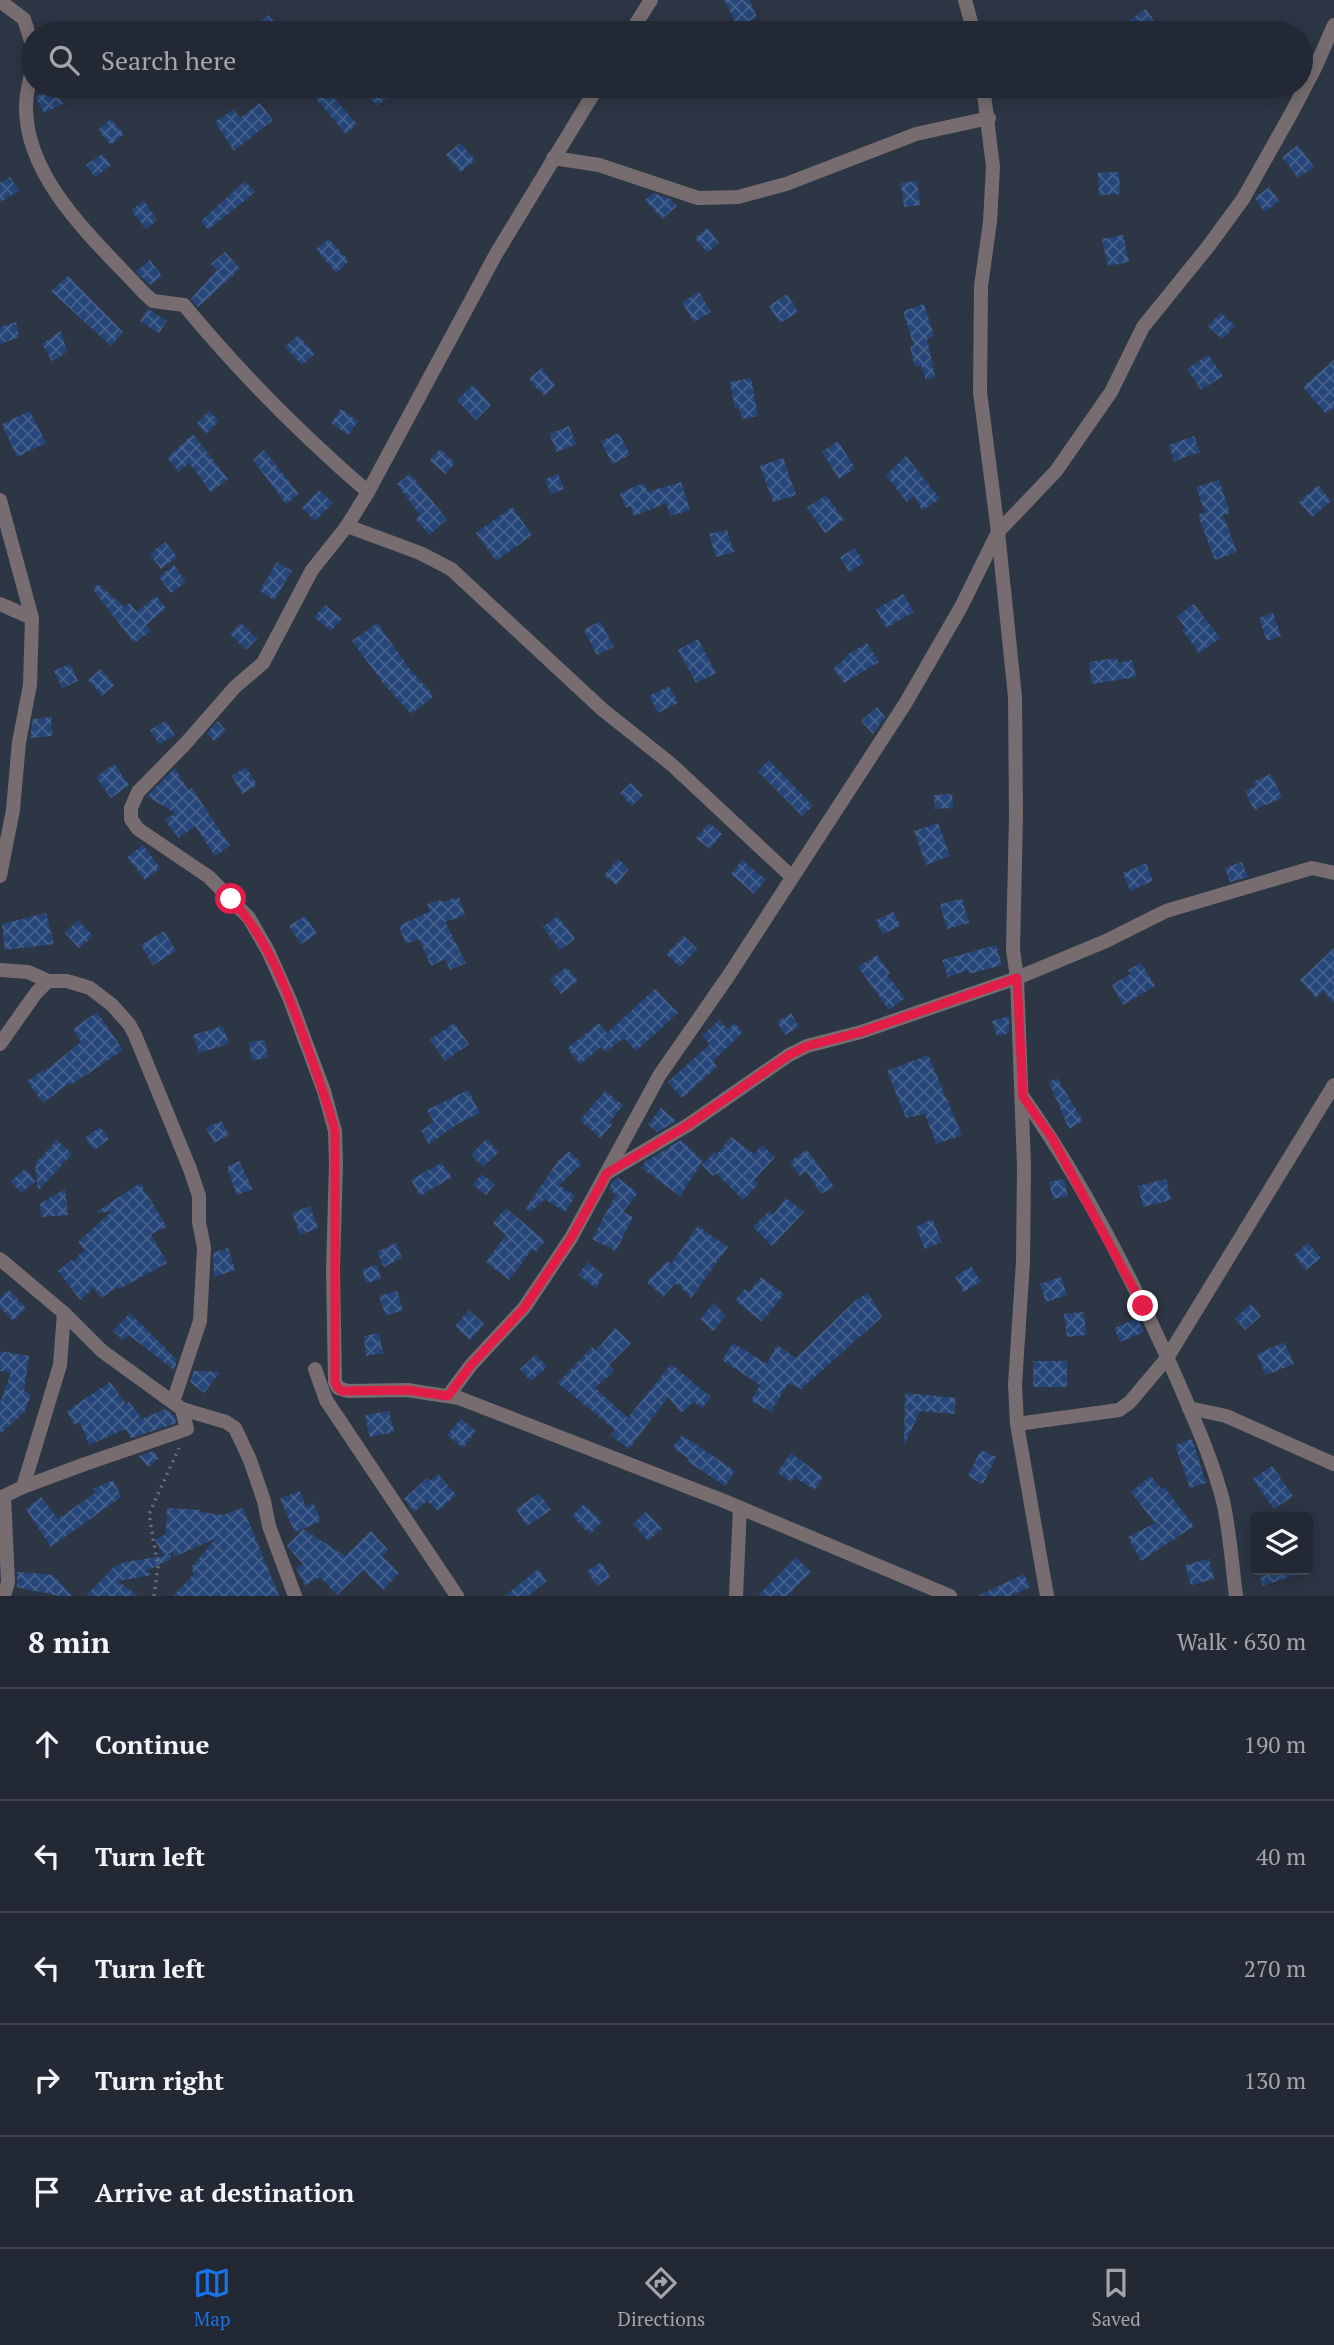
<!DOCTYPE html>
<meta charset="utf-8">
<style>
:root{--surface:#222834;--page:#2e3440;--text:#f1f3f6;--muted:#a2a6ac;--line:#3f444f;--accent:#1a73e8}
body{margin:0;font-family:"PT Serif",serif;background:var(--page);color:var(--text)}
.controls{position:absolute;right:21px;bottom:21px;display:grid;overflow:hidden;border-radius:7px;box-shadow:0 4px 18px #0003}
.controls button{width:63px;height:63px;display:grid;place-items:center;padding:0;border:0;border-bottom:2px solid var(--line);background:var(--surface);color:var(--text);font:35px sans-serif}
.stop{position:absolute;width:21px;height:21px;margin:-16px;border:5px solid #e11d48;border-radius:50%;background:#fff}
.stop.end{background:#e11d48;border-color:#fff;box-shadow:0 2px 7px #0008}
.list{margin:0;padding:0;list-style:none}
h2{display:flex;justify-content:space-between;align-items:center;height:91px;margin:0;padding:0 28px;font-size:30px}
h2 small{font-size:23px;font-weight:400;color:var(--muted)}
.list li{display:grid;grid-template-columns:46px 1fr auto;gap:21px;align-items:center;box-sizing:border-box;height:112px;padding:0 28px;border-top:2px solid var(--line)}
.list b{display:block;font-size:26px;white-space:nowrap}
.list em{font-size:23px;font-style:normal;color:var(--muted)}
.icon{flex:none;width:38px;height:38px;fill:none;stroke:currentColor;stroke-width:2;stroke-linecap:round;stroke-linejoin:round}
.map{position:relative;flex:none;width:1334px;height:1596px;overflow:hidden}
.search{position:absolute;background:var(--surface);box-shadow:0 4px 18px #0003;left:21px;right:21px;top:21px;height:77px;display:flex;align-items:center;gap:18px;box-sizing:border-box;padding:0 24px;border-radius:38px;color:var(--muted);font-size:26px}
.sheet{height:651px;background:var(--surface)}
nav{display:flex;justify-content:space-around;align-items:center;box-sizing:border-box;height:98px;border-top:2px solid var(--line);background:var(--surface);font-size:19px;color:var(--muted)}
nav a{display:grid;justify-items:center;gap:4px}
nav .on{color:var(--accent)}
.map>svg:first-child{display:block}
</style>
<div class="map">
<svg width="1334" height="1596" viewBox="0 0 1334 1596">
<defs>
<pattern id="building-cross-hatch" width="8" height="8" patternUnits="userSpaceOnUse" patternTransform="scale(1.75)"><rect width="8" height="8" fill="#264679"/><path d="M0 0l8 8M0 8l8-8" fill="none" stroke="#45608c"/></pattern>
</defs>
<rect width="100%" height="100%" fill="#2d3645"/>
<g fill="url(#building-cross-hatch)">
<path d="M724,0H749L757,17L738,27Z"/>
<path d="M1146,9L1157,25L1145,33H1131L1125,23Z"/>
<path d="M268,15L284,33H246Z"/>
<path d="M305,86H323L357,124L346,134Z"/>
<path d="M360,86H402L377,106Z"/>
<path d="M54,88L63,104L44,113L36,97Z"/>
<path d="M260,103L273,120L234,151L215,122L234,109L240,118Z"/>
<path d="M111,119L124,134L111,145L98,130Z"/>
<path d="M460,143L475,160L461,172L446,155Z"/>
<path d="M1298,145L1314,167L1298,178L1282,157Z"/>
<path d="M102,154L111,165L95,177L86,165Z"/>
<path d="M1119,172L1120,194L1099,195L1098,173Z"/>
<path d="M10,177L19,191L0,202V183Z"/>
<path d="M245,181L255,192L208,230L201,221Z"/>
<path d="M917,181L920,205L904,207L901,183Z"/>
<path d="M1269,187L1279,201L1264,212L1255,198Z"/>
<path d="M653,193L670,199L677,206L662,219L645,200Z"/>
<path d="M144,201L157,220L146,229L131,210Z"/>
<path d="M707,228L719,243L707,253L695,238Z"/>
<path d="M1123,235L1129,262L1108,266L1102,239Z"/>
<path d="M329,239L349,261L336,273L316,249Z"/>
<path d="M225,252L240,269L198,307L191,299L217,270L211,264Z"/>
<path d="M150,260L162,276L150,285L136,271Z"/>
<path d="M68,276L123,332L111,346L51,291Z"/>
<path d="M699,292L711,312L694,322L682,302Z"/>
<path d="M787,294L798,312L780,323L769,306Z"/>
<path d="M924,304L934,336L927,338L935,377L926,380L921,365L915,367L910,347L914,346L903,311Z"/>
<path d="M148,309L167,321L159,333L140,321Z"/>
<path d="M1221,313L1235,326L1222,339L1208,326Z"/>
<path d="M16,322L19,337L0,344V327Z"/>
<path d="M61,331L67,352L52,361L42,344Z"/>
<path d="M298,335L315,354L302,365L285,347Z"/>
<path d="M1208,355L1223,376L1201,390L1187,369Z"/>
<path d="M1334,360V407L1326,414L1303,387Z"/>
<path d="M542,368L555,386L544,396L529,379Z"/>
<path d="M751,378L758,416L742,419L739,407L735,408L730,382Z"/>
<path d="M473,385L491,405L476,420L457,400Z"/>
<path d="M341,409L358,421L348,435L331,423Z"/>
<path d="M30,411L46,443L17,457L2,424Z"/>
<path d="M209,411L219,421L206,434L197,423Z"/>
<path d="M569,426L576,444L557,452L549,434Z"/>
<path d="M619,433L630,455L612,464L601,441Z"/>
<path d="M193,434L228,479L211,492L189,463L179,472L167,458Z"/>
<path d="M1194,436L1200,452L1174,461L1169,445Z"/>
<path d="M838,441L855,468L839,479L822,452Z"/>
<path d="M440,449L455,463L445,474L430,460Z"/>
<path d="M264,450L299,494L286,504L253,460Z"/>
<path d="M906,456L940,499L922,510L914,496L907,502L886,475Z"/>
<path d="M783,458L796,495L773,502L760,466Z"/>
<path d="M410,474L447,519L429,535L416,519L420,515L397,484Z"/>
<path d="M558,474L564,489L551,494L545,479Z"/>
<path d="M1219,480L1230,513L1223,515L1237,552L1215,560L1198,515L1205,512L1196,487Z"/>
<path d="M681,482L690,510L670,516L666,503L634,516L630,506L626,508L620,493L644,483L648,492Z"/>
<path d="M1318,485L1331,501L1312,517L1299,502Z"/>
<path d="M319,490L333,503L315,521L302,508Z"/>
<path d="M826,495L844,520L825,533L807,508Z"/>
<path d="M512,507L532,535L496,561L476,533Z"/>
<path d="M727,530L734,552L716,557L709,534Z"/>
<path d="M165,542L177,557L161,569L150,554Z"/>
<path d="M855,548L864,563L849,572L840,557Z"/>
<path d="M277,562L292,571L274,600L260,591Z"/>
<path d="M174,565L186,582L171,593L159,577Z"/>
<path d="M98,584L124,607L130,603L137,612L156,596L166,608L146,625L151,631L134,643L93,589Z"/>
<path d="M903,594L914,612L886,628L876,609Z"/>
<path d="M1194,604L1220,638L1199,653L1182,630L1185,628L1177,616Z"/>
<path d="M325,605L342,619L331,631L314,617Z"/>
<path d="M1273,613L1281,636L1267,641L1259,618Z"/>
<path d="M600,621L614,647L597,655L584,630Z"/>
<path d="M241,623L257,639L246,650L230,634Z"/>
<path d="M377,623L409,668L434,696L411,714L383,683L352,641Z"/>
<path d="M698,639L716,673L696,683L678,650Z"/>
<path d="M867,643L879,662L844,683L833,669L846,658L845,656Z"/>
<path d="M1117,658L1118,663L1132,660L1136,677L1092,684L1089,662Z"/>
<path d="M70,664L78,681L62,688L54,671Z"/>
<path d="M101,669L114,685L102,696L88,680Z"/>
<path d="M669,686L678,703L658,713L649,696Z"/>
<path d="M877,707L885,717L873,734L861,721Z"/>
<path d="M51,717L52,736L30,738L33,719Z"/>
<path d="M166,721L175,735L159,744L150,730Z"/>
<path d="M218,721L226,731L214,741L207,733Z"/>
<path d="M769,760L813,806L802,816L758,771Z"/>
<path d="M114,764L129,785L111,798L96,777Z"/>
<path d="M246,767L257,785L242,794L232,776Z"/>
<path d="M175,768L188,790L192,788L230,846L215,856L195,826L179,838L165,820L175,813L147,796Z"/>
<path d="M1271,774L1282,798L1254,810L1245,791L1255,787L1253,782Z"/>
<path d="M631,783L643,796L632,806L620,793Z"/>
<path d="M952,794L953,808L935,809L934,795Z"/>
<path d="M709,823L722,834L710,849L696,838Z"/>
<path d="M938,823L950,856L926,865L914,831Z"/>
<path d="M143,845L160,868L145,880L127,857Z"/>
<path d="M618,859L629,869L616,885L604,875Z"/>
<path d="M742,860L766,880L754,894L731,874Z"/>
<path d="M1242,862L1248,877L1230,882L1225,868Z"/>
<path d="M1146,863L1153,881L1130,891L1123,873Z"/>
<path d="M459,897L465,915L445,922L466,963L450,970L445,959L431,966L419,939L406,944L399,926L430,911L427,904L441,900L442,902Z"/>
<path d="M962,899L969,923L947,929L940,904Z"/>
<path d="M894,912L900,926L883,934L876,920Z"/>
<path d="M46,913L54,944L5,950L2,924Z"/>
<path d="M305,916L317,934L301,944L289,926Z"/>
<path d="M558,916L575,939L560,950L543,927Z"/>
<path d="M78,920L93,936L79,948L65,933Z"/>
<path d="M164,931L176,951L153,965L141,945Z"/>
<path d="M684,936L697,949L680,967L666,954Z"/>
<path d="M996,945L1002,965L969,974L968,970L948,977L942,960Z"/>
<path d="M1334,948V1003L1323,991L1316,998L1300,980Z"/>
<path d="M877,955L890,973L887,975L905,998L889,1010L858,967Z"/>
<path d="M1141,963L1155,986L1123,1005L1112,985L1131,974L1128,970Z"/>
<path d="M566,967L578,981L561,994L550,980Z"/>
<path d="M655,989L678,1013L636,1051L624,1038L606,1052L601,1047L580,1064L567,1048L599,1023L607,1033Z"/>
<path d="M97,1012L123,1050L71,1085L69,1083L43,1103L27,1081L43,1070L44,1072L81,1042L73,1029Z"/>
<path d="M791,1013L799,1027L785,1035L777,1022Z"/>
<path d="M1009,1016V1033L997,1036L992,1021Z"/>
<path d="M719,1020L728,1029L735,1023L743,1032L713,1061L717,1067L682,1098L668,1082L710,1044L702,1036Z"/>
<path d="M454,1023L469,1044L445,1061L430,1040Z"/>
<path d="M223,1026L229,1044L199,1053L193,1035Z"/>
<path d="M265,1040L268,1058L252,1060L249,1042Z"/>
<path d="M928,1055L962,1135L936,1144L925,1114L906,1118L887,1071Z"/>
<path d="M1057,1078L1083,1121L1069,1129L1049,1082Z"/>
<path d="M468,1090L480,1113L459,1123L429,1144L421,1131L434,1122L427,1110Z"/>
<path d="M605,1091L623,1105L610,1122L612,1125L600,1138L580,1120Z"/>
<path d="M661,1108L676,1121L657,1132L648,1124Z"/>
<path d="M221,1121L229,1135L214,1143L206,1128Z"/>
<path d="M100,1127L109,1139L94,1150L85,1138Z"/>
<path d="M731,1137L754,1154L762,1145L775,1157L754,1180L759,1184L743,1200L716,1173L713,1176L702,1165L714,1152L717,1154Z"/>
<path d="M486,1139L499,1152L483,1167L471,1155Z"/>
<path d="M57,1140L72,1154L38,1191L35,1164Z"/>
<path d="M681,1140L703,1161L680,1196L641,1168L646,1161Z"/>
<path d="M806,1150L809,1152L834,1187L821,1194L806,1171L800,1176L790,1162Z"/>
<path d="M569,1151L582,1164L559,1185L575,1196L565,1212L545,1199L530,1212L526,1208L558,1161Z"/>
<path d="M239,1161L253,1189L237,1195L227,1167Z"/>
<path d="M441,1163L452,1177L420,1196L411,1180Z"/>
<path d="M25,1169L36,1181L21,1193L11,1181Z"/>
<path d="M482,1174L495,1184L486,1195L473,1185Z"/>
<path d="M618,1178L638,1193L623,1212L633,1217L616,1251L592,1239L616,1195L609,1189L613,1181Z"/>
<path d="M1064,1179L1068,1196L1053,1199L1049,1182Z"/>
<path d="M1166,1179L1171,1200L1143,1207L1138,1186Z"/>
<path d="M140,1183L167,1227L151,1234L167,1263L119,1289L117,1287L101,1298L94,1288L80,1300L58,1271L72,1260L75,1262L77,1257L85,1250L78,1242L112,1211L95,1213Z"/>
<path d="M65,1189L68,1215L41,1217L40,1204Z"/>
<path d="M786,1198L804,1212L772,1246L753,1227L769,1211L773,1215Z"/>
<path d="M310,1206L318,1228L300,1235L292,1213Z"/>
<path d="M506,1208L545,1241L536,1252L532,1249L509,1280L486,1262L506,1235L493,1223Z"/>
<path d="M932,1219L942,1242L925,1249L916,1227Z"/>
<path d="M698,1226L728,1247L691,1298L678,1284H675L663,1297L647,1282L667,1261L671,1264Z"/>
<path d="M396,1243L402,1258L384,1267L377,1252Z"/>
<path d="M1308,1243L1321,1258L1306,1270L1294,1255Z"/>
<path d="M228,1248L235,1270L214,1277L213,1253Z"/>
<path d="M588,1262L603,1275L596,1288L578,1275Z"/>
<path d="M377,1265L381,1279L366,1283L362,1269Z"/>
<path d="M971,1266L981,1281L964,1292L955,1277Z"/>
<path d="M761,1277L784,1294L762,1322L735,1300L745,1289L749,1292Z"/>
<path d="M1061,1277L1067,1295L1046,1302L1040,1284Z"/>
<path d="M9,1290L26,1308L13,1321L0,1307V1298Z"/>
<path d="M397,1291L403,1310L386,1316L379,1296Z"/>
<path d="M868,1293L882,1317L801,1389L788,1383L771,1412L751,1401L760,1385L722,1360L733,1343L767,1364L777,1345L796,1358L856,1300Z"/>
<path d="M714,1303L726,1316L713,1331L700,1319Z"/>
<path d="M1251,1304L1261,1316L1245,1330L1235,1318Z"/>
<path d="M469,1310L484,1324L470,1340L455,1326Z"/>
<path d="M1084,1312L1086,1335L1067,1337L1064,1314Z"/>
<path d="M130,1313L177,1360L174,1370L129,1335L123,1340L113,1331Z"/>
<path d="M1138,1318L1144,1332L1120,1342L1114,1328Z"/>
<path d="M615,1328L631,1343L609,1365L614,1371L595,1388L628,1418L671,1364L711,1397L702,1408L694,1402L681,1413L668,1397L629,1449L610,1435L615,1430L558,1383L592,1347L596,1351Z"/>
<path d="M379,1333L383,1353L366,1356L364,1336Z"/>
<path d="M1284,1342L1294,1364L1266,1375L1257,1354Z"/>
<path d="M0,1351L29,1356L24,1391L31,1394L25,1411L0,1434V1403L11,1373L0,1371Z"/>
<path d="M536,1355L547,1367L531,1381L520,1369Z"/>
<rect x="1033" y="1361" width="34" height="26"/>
<path d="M194,1371L220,1372L204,1393L190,1382Z"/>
<path d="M110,1382L126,1404L129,1402L142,1419L165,1409L174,1415L176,1423L131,1438L125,1429L89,1445L80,1422L74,1425L67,1411Z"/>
<path d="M905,1393L956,1398L954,1414L920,1411L904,1446Z"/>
<path d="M389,1411L394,1432L370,1437L365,1415Z"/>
<path d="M461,1419L476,1431L463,1448L447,1435Z"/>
<path d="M682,1435L735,1471L725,1486L687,1461L689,1459L673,1447Z"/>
<path d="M1192,1439L1206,1483L1190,1488L1175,1445Z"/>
<path d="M981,1450L996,1457L983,1484L968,1476Z"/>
<path d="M153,1451L159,1458L148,1467L139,1456Z"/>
<path d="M791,1453L823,1477L815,1490L794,1477L791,1482L777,1472Z"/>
<path d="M1272,1466L1293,1496L1274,1509L1253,1479Z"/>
<path d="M438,1474L456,1495L438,1511L427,1501L414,1512L404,1499L427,1478L430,1481Z"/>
<path d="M1151,1476L1161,1489L1164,1487L1194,1526L1141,1561L1128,1537L1155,1523L1131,1492Z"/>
<path d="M113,1480L121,1497L51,1547L26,1509L41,1497L58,1519L95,1493L93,1489Z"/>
<path d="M300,1491L306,1507L313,1503L321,1521L295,1532L280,1499Z"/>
<path d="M539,1493L551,1510L527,1526L516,1509Z"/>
<path d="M584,1504L602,1522L590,1534L572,1516Z"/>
<path d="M167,1508L200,1510V1512L223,1515L243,1508L279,1596H173L194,1574L191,1568L216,1538L174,1557L172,1552L167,1555H170L171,1559L146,1571L152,1575L118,1581L138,1596H86L114,1567L125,1562L164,1556L155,1540L166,1534Z"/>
<path d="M646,1512L662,1529L648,1541L633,1524Z"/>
<path d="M303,1529L345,1556L371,1531L388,1550L382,1556L399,1573L383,1590L363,1570L337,1595L320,1577L305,1585L296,1568L303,1564L287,1546Z"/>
<path d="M796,1557L811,1572L787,1596H758Z"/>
<path d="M1209,1559L1214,1579L1191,1585L1185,1565Z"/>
<path d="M601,1562L610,1577L597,1586L587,1571Z"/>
<path d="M538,1569L547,1581L528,1596H505Z"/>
<path d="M1258,1570H1303V1572L1263,1586Z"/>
<path d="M17,1572L53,1575L72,1596H59L17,1587Z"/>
<path d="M1024,1574L1030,1587L1010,1596H978Z"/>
</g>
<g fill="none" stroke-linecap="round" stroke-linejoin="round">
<path stroke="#68707d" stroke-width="3.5" stroke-dasharray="2 5" stroke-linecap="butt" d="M154,1596L158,1567L149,1514L179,1448"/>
<g stroke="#776d71" stroke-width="14">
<path d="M965,0L974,33"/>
<path d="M0,1L24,19L33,48"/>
<path d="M630,33L651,0"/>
<path d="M33,63C31,77 26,92 26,106C25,180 97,242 144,293L153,301L184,305C240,373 302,435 368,492"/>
<path d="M598,86L496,254L368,492L347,526L312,570L263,663L235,687L186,743L138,792L131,808V819L138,829L209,877L249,918L268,951L290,1000L324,1091L335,1131L336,1164L333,1270L335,1382L338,1388L348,1391L407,1390L459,1398L724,1501L950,1596"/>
<path d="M983,86L993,167L990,222L981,286L980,392L998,532L1015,697L1016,815L1013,950L1017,978L1024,1166L1023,1262L1015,1384L1017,1424L1047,1596"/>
<path d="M553,158L599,165L698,198L738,197L786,184L916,134L989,118"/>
<path d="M0,500L32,618L30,685L19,742L13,810L0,876"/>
<path d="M347,526L420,553L451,569L603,710L671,764L792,877"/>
<path d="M0,604L32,618"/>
<path d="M0,970L28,972L48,981H67L90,988L112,1005L129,1024L135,1035L190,1169L199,1196V1222L204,1248L200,1321L173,1402"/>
<path d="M0,1044L36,993L48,981"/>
<path d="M1023,1097C1084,1183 1133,1280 1176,1377C1193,1417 1212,1458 1223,1501C1230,1532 1232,1565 1236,1596"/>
<path d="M607,1173L688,1125L789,1055L807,1046L861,1032L1017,978L1106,941L1166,911L1312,868L1334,873"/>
<path d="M0,1259L64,1313L102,1351L182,1409L226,1422L235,1428L250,1460L264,1501L269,1526L295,1596"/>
<path d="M315,1369L326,1400L457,1596"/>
<path d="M448,1396L471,1365L524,1308L571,1238L659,1076L729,975L905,704L961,607L998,532L1056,471L1111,392L1143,327L1207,248L1243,199L1292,112L1315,68L1334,25"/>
<path d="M1189,1408L1226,1416L1334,1464"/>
<path d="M1017,1424L1119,1410L1130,1402L1167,1358L1334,1085"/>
<path d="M23,1487L85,1464L187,1429L182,1409"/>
<path d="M0,1498L23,1487L60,1365L64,1313"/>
<path d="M4,1596L8,1582L4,1496"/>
<path d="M736,1596L740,1508"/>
</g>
</g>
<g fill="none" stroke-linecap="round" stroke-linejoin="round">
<path stroke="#e11d48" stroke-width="9" d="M231,899C269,940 287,991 306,1043C316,1072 327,1100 335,1131V1382L338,1388L342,1391L407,1390L448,1396L471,1365L524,1308L571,1238L607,1173L688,1125L789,1055L807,1046L861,1032L1017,978L1023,1097L1052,1138L1143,1306"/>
</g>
</svg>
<div class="controls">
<button><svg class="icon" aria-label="layers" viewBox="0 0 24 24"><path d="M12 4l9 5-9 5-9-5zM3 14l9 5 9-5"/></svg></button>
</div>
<div class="stop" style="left:231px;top:899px"></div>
<div class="stop end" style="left:1143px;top:1306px"></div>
<div class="search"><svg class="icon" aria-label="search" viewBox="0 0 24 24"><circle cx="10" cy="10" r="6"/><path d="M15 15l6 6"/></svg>Search here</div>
</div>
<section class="sheet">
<h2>8 min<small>Walk · 630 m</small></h2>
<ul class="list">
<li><svg class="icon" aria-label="ahead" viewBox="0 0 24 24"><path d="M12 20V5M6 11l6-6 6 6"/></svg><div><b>Continue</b></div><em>190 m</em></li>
<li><svg class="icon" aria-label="left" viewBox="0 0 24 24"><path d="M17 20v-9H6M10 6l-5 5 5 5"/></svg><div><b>Turn left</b></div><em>40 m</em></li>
<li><svg class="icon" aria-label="left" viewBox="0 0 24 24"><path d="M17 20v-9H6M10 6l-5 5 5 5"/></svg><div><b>Turn left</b></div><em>270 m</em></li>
<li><svg class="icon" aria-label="right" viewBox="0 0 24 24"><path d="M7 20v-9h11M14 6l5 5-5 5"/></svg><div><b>Turn right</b></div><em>130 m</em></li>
<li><svg class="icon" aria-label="arrive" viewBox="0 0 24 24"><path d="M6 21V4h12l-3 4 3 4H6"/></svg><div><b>Arrive at destination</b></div></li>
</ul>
</section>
<nav>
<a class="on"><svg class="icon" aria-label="map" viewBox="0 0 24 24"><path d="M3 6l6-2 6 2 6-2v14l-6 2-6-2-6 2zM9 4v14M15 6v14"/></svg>Map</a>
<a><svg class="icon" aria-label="directions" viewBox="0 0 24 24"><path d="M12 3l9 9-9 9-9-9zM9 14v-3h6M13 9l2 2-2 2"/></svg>Directions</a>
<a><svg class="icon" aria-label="saved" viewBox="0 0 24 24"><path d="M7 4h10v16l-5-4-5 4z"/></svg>Saved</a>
</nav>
